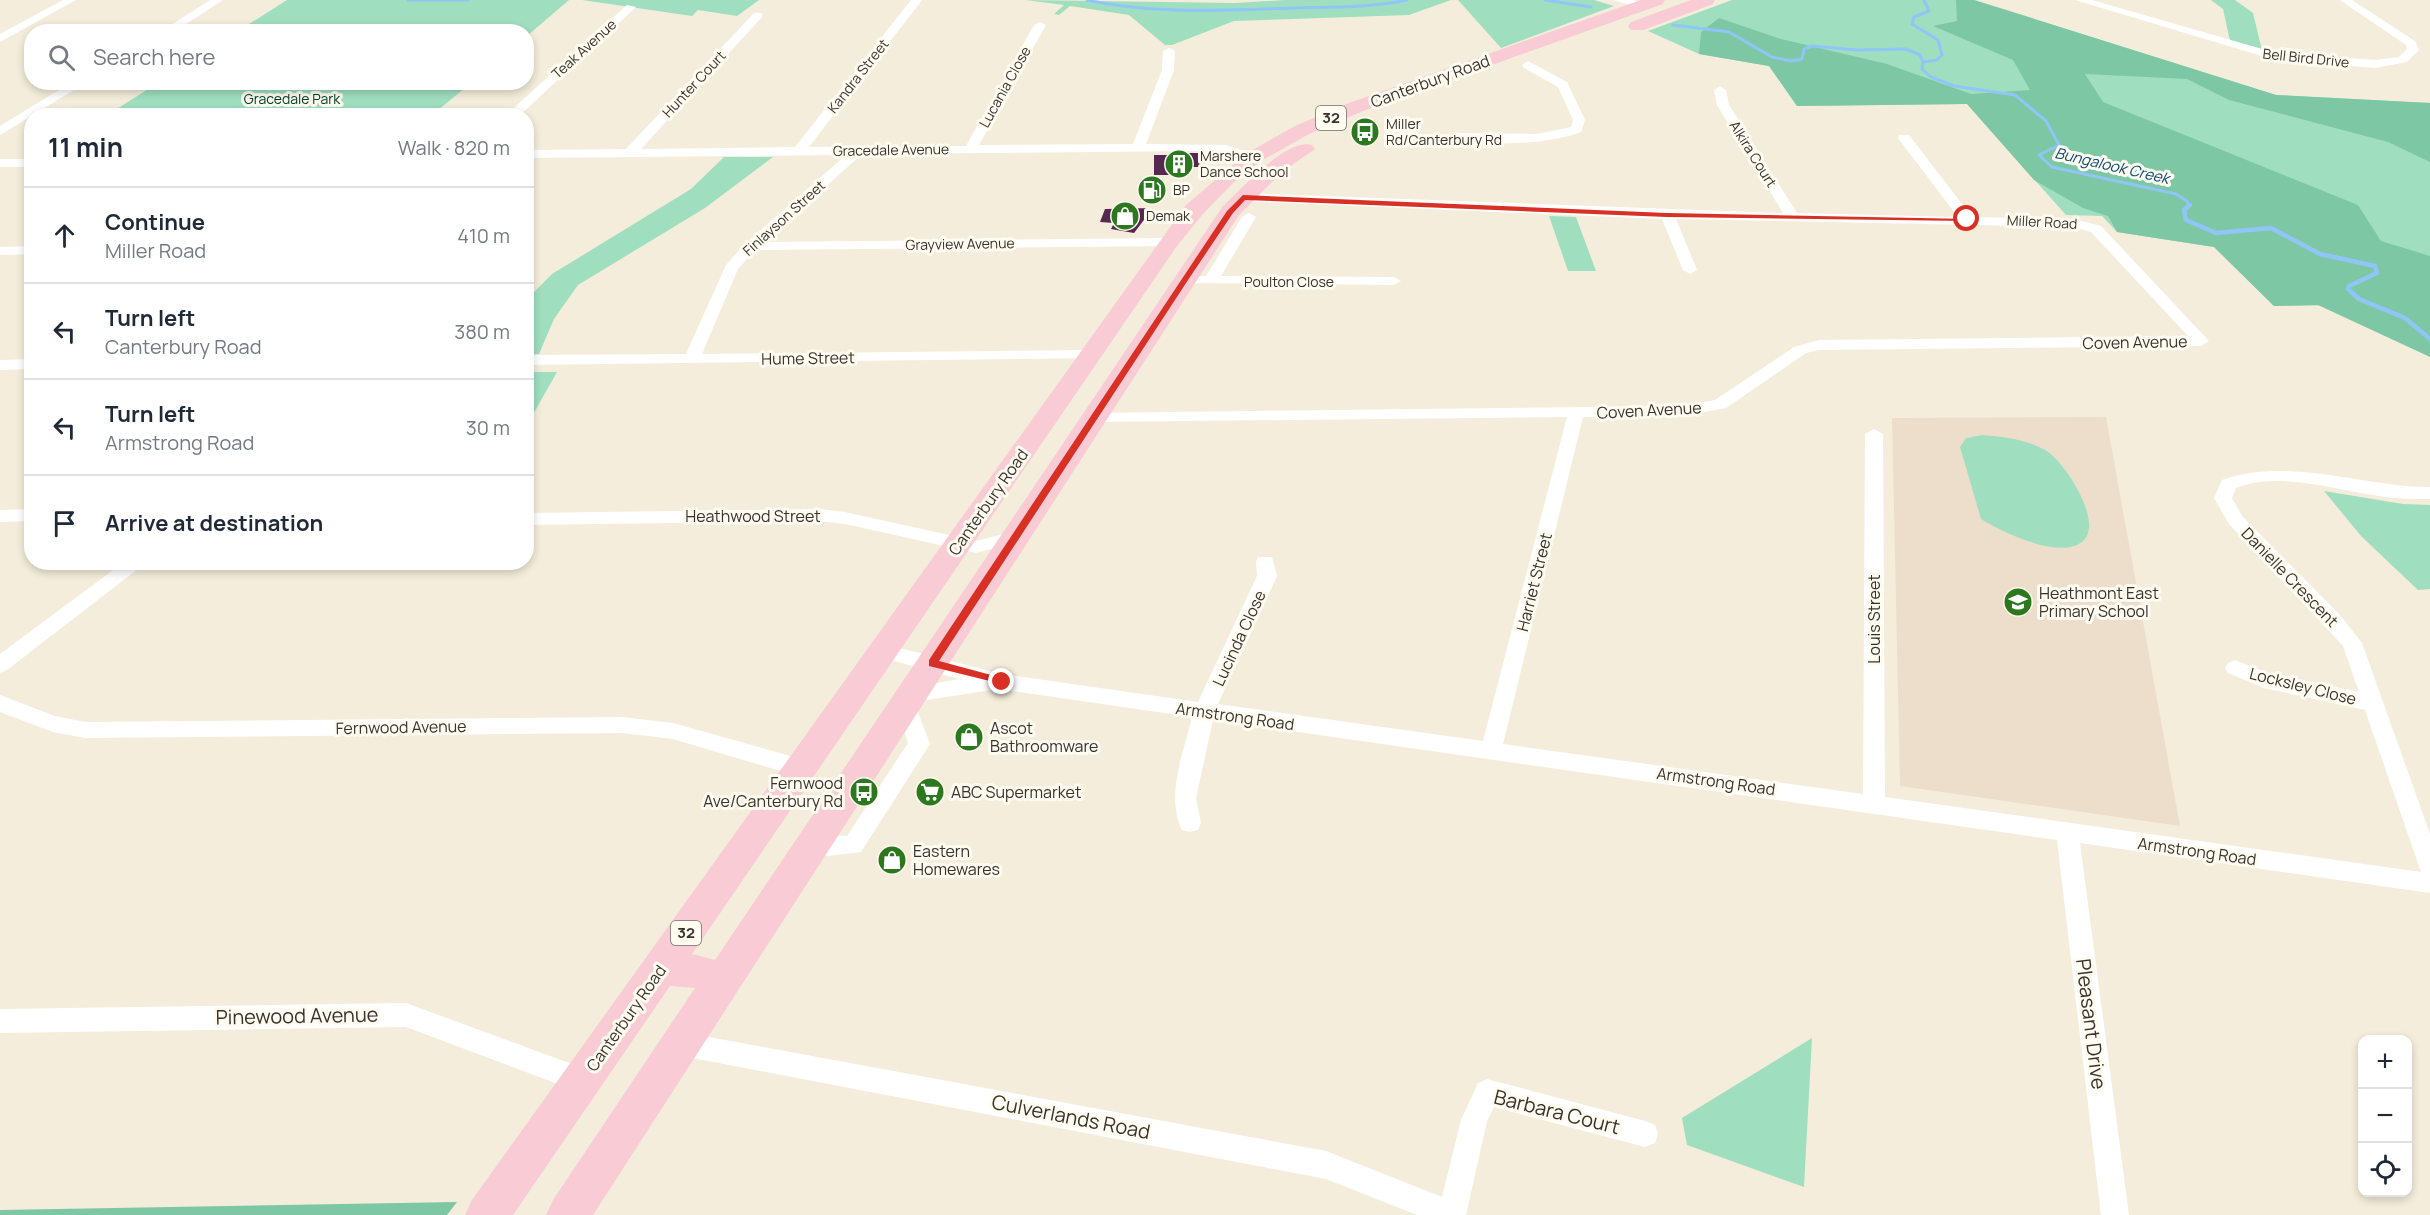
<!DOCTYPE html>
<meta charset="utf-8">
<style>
:root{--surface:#fff;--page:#f2f2f3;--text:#1f2937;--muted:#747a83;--line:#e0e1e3}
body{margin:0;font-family:Manrope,sans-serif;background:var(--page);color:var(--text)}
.controls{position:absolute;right:18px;bottom:18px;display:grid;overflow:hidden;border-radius:12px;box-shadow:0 3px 9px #0003}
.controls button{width:54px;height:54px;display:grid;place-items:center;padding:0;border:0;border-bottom:2px solid var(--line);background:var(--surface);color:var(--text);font:30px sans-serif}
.stop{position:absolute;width:18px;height:18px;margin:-14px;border:4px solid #d93025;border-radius:50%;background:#fff}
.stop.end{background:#d93025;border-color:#fff;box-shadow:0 2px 6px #0008}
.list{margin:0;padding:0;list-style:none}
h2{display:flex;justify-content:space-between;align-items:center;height:78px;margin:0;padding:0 24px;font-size:26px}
h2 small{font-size:20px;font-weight:400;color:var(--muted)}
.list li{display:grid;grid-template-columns:39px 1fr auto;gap:18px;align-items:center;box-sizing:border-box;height:96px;padding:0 24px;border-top:2px solid var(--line)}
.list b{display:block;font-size:22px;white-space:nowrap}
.list p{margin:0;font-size:20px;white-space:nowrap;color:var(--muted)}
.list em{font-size:20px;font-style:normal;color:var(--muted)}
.icon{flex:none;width:33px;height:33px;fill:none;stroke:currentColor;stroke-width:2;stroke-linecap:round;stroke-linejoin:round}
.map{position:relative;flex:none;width:2430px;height:1215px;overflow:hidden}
.search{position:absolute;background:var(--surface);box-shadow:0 3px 9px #0003;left:24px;top:24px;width:510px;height:66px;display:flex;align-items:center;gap:15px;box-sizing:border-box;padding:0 21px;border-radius:24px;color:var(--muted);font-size:22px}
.panel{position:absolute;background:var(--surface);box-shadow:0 3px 9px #0003;left:24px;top:108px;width:510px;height:462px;border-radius:24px}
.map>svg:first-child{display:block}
</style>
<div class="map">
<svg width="2430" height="1215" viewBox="0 0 2430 1215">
<rect width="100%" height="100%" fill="#f4eddb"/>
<path fill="#eddecc" d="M2106,417L2180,826L1900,786L1892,418Z"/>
<g fill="#9fdfbf">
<path d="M287,0H569L527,36L526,32L238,31Z"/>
<path d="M582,0H759L737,16L698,10L692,16Z"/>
<path d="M1025,0L1235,3L1285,0H1451L1409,15L1234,21L1172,45H1165L1129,15L1070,6L1059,15L1054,14L1064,5Z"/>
<path d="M1458,0H1594L1614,6L1501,48Z"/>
<path d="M1732,0H1974L2276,95L2430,103V304L2274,306L2214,247L2117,232L2102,216L2066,215L1967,104L1797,106L1769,66L1699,54L1648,31Z"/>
<path d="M2211,0H2235L2253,13L2262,50L2230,41L2223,9Z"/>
<path d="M158,83V82L471,83L432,115H107Z"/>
<path d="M724,157H773L705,208L578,285L554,319L539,354H527V299L552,274L691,189Z"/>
<path d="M1549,216L1576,217L1596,271H1568Z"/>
<path d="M527,372H557L527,425L526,372Z"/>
<path d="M1982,435C2004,437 2025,439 2045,450C2064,460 2103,521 2084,540C2063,562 2002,532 1981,519L1960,447L1966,438Z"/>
<path d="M2324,491L2403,504L2430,505V589L2418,590L2361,536Z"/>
<path d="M1812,1038L1804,1187L1687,1145L1682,1118Z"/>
</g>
<g fill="#7dc7a4">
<path d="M1956,0H1974L2276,95L2430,103V162L2388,142L2229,100L2187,79L2085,74L2103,102L2358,205L2381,241L2430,256V357L2318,305L2274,306L2214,247L2117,232L2108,216L2083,208L2034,180L1967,104L1797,106L1769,66L1699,54L1701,32L1719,18L1781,39L1887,64L1971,94L2030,90L2013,60L1933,26L1957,21Z"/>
<path d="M457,1202L447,1215H0V1210Z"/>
</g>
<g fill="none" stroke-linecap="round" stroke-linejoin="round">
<g stroke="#90c5f8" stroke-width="3">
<path d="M408,0H468"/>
<path d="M1087,0C1156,15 1223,10 1293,8C1331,7 1369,8 1407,0"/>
<path d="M1545,0L1591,7"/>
<path d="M1924,0L1929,11L1914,17L1912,24L1938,40L1942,55L1937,60L1923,62L1922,69L1931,77L1954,86L2015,95L2046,121L2059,145L2039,155L2052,167L2176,194L2187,201L2189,206"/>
<path d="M1673,25L1729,32L1772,57L1791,61L1802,59L1804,49L1812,46L1857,50L1906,49L1920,55L1923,62"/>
</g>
<path stroke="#90c5f8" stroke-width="4.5" d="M2190,205L2184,210L2186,220L2216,233L2271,228L2320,254L2375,266L2377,273L2349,286L2348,289L2359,299L2405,318L2430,339"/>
</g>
<g fill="#552751">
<path d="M1189,153H1203V167H1190Z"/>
<rect x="1154" y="155" width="26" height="20"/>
<path d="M1153,208L1134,233L1111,229L1114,223L1100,222L1105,209Z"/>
</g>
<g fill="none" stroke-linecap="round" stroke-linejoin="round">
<g fill="#fff" fill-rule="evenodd">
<path d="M63,0H76L0,42V34Z"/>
<path d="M210,0H223L174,32H160Z"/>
<path d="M911,0H922L809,147L966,146L1034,25L1040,22L1046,25L979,145L1133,144L1162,70L1163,51L1169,48L1175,51L1174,70L1146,144L1226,145L1261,157L1254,161L1225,153L1205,151L862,154L764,242L1169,238L1176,242L1169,246L755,250L738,269L702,354L1089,350L1095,352L1097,355L1095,358L526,365V355L686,354L726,265L746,243L846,155L526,158V150L626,149L754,13H762V17L641,149L795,147Z"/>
<path d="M1612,0H1633L1647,5L1642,8Z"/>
<path d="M2075,0H2092L2276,53L2375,60L2399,57L2407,49L2406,45L2340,0H2352L2415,41L2419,50L2407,62L2375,68L2275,60Z"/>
<path d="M627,5L636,7L519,116H505Z"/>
<path d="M1528,61L1567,82L1585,120L1581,132C1553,144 1483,147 1452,140L1451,137L1457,133L1537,134L1571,127L1573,120L1558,87L1524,68L1522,65Z"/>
<path d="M72,82H87L0,135V126Z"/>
<path d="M1720,86L1726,90L1729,105L1797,213L1958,217L1898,138L1899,135H1909L1972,217L2074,219L2101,226L2209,341L2201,346L1819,350L1806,353L1726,408L1683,416L1583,417L1503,744L1863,794L1865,434L1874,429L1883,434L1885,797L2421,872L2365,710L2264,688L2228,673L2225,668L2228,663L2235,660L2268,673L2359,692L2343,646L2229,524L2214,498L2222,480C2288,456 2362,487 2430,487V499C2413,499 2396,499 2379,496C2334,490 2280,471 2236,488L2232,498L2242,516L2339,614L2362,643L2430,834V893L2080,843L2129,1215H2101L2057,840L1213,720L1196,798L1201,823L1198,830L1190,832L1182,830C1165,796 1184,752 1192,717L998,689L914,702L930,744L861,852L827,856L804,849L801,842L804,835C816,831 833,836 847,836L908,743L895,704L902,697L904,689L959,679L877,656L874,651L877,646L884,644L1002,674L1198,702L1257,576L1256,562L1258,557H1272L1277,576L1218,704L1483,741L1567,417L1093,422L1087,421L1085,417L1087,413L1683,406L1715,400L1794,347L1819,340L2188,336L2091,232L2074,227L1676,219L1697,270L1690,274L1683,270L1662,219L1243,201L1236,197L1243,193L1783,213L1717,105L1714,90Z"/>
<rect x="0" y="159" width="32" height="8"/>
<path d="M1249,213L1256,217L1221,276L1394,277L1401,281L1394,285L1179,283L1177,280L1179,277L1206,276L1242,217Z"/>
<path d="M32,246V254L0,255V247Z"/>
<path d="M32,359V369L0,370V360Z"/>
<path d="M32,509V521L0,522V510Z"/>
<path d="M819,509L845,512L976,541L1015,531L1022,533L1024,537L1022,541L976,553L845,524L819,521L526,525V513Z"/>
<path d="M124,562H147L7,670L0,673V654Z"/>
<path d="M0,695L55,716L85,722L622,717L673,723L801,759L809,762L812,768L809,774L801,777L673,739L622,733L85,738L53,732L0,712Z"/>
<path d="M406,1003L591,1071L595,1080L591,1089L582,1093L406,1027L0,1033V1009Z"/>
<path d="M682,1032L1326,1151L1442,1197L1461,1120L1478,1083L1487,1079L1645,1121L1655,1125L1658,1134L1655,1143L1645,1147L1494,1107L1487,1121L1466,1215H1417L1326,1179L682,1056L673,1053L669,1044L673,1035Z"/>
</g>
<g fill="#f8cbd5" fill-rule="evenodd">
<path d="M1641,0H1665L1663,4L1363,111L1309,134L1261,161L1233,183L1202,215L1177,246L692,954L715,960L1223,206C1242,189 1286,138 1312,145L1315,149L1282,172L1239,215L593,1215H546L553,1200L695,988L670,986L513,1215H465L472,1200L1186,205L1247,153L1295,126L1349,103Z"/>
<path d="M1691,0H1715L1713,4L1643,30H1631L1628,26L1631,22Z"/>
</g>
</g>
<path fill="#d93025" d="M1243,195L1667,213L1970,219L1967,221L1667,217L1245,200L1233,213L1188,280L939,661L1006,679V685L929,666V660L1227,211Z"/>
<defs>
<g id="bus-disc" transform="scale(1.5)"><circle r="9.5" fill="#2c781f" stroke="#fffbf0"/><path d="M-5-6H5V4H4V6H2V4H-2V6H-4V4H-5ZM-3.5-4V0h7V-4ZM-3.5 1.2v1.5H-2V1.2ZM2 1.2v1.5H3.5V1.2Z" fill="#fff"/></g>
<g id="building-disc" transform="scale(1.5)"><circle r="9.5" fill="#2c781f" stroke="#fffbf0"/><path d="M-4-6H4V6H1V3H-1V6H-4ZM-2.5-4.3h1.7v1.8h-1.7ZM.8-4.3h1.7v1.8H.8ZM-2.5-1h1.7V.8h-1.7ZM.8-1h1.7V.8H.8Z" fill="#fff"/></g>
<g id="fuel-disc" transform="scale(1.5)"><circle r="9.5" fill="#2c781f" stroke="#fffbf0"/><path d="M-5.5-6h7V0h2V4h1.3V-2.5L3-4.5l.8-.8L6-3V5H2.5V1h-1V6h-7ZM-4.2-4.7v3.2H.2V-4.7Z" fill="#fff"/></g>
<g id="shop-disc" transform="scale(1.5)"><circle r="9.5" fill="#2c781f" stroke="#fffbf0"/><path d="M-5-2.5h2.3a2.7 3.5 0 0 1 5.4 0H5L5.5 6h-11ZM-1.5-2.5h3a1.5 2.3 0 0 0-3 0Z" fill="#fff"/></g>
<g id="school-disc" transform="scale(1.5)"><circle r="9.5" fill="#2c781f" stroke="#fffbf0"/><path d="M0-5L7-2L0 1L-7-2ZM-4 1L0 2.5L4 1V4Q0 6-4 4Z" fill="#fff"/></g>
<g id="supermarket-disc" transform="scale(1.5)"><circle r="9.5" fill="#2c781f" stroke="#fffbf0"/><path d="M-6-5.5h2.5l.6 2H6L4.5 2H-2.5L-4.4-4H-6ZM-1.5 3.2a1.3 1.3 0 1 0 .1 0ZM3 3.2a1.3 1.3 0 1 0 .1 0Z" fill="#fff"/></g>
</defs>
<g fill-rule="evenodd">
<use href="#bus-disc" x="1365" y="132"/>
<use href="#building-disc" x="1179" y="164"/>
<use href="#fuel-disc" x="1152" y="190"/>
<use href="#shop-disc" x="1125" y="216"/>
<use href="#school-disc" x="2018" y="602"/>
<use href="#shop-disc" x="969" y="737"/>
<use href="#bus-disc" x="864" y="792"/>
<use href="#supermarket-disc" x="930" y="792"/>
<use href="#shop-disc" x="892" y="860"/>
</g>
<g text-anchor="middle" stroke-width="6" stroke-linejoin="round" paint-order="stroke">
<g font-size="14" fill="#36332d" stroke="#fffbf0">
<text transform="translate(584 49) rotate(-42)" y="5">Teak Avenue</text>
<text transform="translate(2306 58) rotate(6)" y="5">Bell Bird Drive</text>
<text transform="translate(858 76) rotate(-52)" y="5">Kandra Street</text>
<text transform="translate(694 84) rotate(-47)" y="5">Hunter Court</text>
<text transform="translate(1005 87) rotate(-61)" y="5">Lucania Close</text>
<text transform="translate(891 150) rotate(-1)" y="5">Gracedale Avenue</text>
<text transform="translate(1753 154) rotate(58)" y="5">Alkira Court</text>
<text transform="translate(784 218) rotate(-42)" y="5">Finlayson Street</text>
<text transform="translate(2042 222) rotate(3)" y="5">Miller Road</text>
<text transform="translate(960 244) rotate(-1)" y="5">Grayview Avenue</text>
<text x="1289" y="287">Poulton Close</text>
</g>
<g font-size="14" fill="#00412a" stroke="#fffbf0">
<text x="292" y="104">Gracedale Park</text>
</g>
<g font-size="14" fill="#36332d" stroke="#fffbf0" text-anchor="start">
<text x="1386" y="129">Miller<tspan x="1386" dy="16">Rd/Canterbury Rd</tspan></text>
<text x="1200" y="161">Marshere<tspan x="1200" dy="16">Dance School</tspan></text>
<text x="1173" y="195">BP</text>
<text x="1146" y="221">Demak</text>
</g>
<g fill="#fffbf0" stroke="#726f68" stroke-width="1.5">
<rect x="1316" y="106" width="30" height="24" rx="4.5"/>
<rect x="671" y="921" width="30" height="24" rx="4.5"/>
</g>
<g font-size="15" font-weight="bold" fill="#36332d">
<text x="1331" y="123">32</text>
<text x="686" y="938">32</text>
</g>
<g font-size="15" font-style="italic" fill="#0d4876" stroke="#fffbf0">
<text transform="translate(2112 166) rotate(13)" y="5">Bungalook Creek</text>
</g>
<g font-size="16" fill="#36332d" stroke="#fffbf0">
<text transform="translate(1430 81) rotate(-20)" y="6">Canterbury Road</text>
<text transform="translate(2135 342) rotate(-1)" y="6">Coven Avenue</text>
<text transform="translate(808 358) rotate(-1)" y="6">Hume Street</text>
<text transform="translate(1649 410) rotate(-3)" y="6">Coven Avenue</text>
<text transform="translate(988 502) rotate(-55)" y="6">Canterbury Road</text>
<text x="753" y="522">Heathwood Street</text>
<text transform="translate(2290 577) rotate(46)" y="6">Danielle Crescent</text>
<text transform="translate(1534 582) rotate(-76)" y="6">Harriet Street</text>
<text transform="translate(1874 619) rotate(-90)" y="6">Louis Street</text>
<text transform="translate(1239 638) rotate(-65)" y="6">Lucinda Close</text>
<text transform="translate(2303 686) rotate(14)" y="6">Locksley Close</text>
<text transform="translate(1235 716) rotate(8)" y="6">Armstrong Road</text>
<text transform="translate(401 727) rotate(-1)" y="6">Fernwood Avenue</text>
<text transform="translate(1716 781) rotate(8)" y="6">Armstrong Road</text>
<text transform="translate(2197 851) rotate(8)" y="6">Armstrong Road</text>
<text transform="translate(626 1018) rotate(-55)" y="6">Canterbury Road</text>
</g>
<g font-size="16" fill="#36332d" stroke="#fffbf0" text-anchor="start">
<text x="2039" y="599">Heathmont East<tspan x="2039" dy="18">Primary School</tspan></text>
<text x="990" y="734">Ascot<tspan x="990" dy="18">Bathroomware</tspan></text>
<text x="843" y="789" text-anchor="end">Fernwood<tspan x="843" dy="18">Ave/Canterbury Rd</tspan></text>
<text x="951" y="798">ABC Supermarket</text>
<text x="913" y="857">Eastern<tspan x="913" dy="18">Homewares</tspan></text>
</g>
<g font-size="20" fill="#36332d" stroke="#fffbf0">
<text transform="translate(297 1016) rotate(-1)" y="7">Pinewood Avenue</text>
<text transform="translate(2091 1024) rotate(83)" y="7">Pleasant Drive</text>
<text transform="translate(1557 1112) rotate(14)" y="7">Barbara Court</text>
<text transform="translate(1071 1117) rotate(11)" y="7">Culverlands Road</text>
</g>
</g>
</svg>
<div class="controls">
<button>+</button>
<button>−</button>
<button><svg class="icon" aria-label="locate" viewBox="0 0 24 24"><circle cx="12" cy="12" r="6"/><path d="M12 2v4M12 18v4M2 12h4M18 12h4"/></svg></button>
</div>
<div class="stop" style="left:1967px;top:219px"></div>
<div class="stop end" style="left:1002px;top:682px"></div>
<div class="search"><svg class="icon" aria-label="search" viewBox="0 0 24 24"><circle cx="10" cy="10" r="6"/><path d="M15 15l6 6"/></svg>Search here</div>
<section class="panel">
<h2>11 min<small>Walk · 820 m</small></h2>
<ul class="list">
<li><svg class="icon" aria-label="ahead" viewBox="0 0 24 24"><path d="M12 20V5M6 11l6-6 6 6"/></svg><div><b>Continue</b><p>Miller Road</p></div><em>410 m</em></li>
<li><svg class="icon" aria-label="left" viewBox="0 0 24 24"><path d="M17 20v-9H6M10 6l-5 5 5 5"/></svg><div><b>Turn left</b><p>Canterbury Road</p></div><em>380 m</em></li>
<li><svg class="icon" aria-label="left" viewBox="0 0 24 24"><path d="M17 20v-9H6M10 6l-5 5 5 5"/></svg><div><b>Turn left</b><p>Armstrong Road</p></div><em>30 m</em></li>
<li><svg class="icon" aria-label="arrive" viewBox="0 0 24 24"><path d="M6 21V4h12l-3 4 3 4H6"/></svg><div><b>Arrive at destination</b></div></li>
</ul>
</section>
</div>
